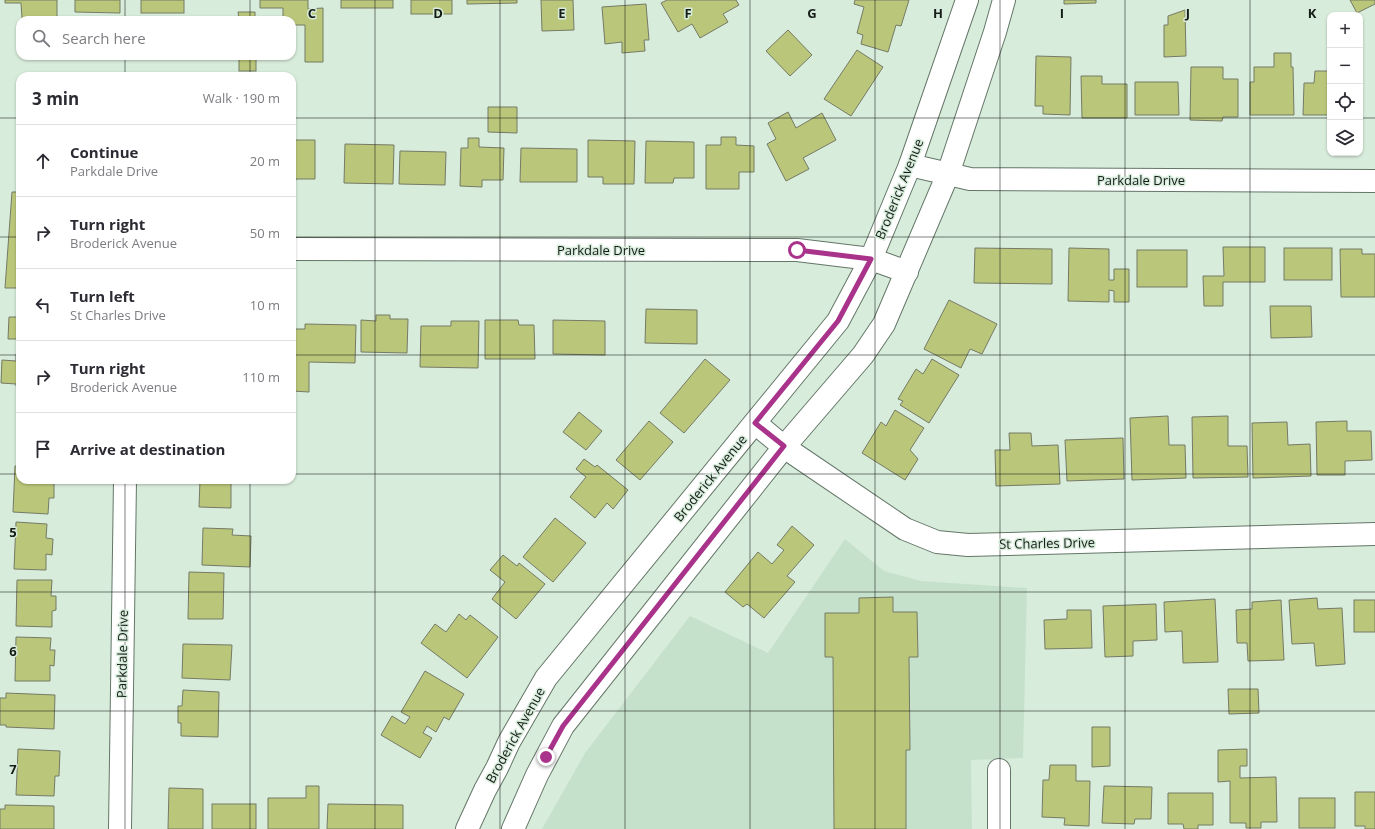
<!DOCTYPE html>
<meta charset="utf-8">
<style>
:root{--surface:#fff;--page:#f2f2f3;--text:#2b2b33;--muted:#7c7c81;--line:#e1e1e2}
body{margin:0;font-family:"Open Sans",sans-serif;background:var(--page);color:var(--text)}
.controls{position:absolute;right:12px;top:12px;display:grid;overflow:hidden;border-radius:8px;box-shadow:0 1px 3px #0004}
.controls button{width:36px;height:36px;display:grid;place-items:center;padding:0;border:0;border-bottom:1px solid var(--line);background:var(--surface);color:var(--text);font:20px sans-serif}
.stop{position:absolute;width:12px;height:12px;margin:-9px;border:3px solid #a9338b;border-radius:50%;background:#fff}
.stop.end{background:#a9338b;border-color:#fff;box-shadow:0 1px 4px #0008}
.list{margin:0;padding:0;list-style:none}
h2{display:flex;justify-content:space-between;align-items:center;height:52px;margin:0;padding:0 16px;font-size:17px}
h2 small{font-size:13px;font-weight:400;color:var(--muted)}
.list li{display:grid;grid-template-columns:26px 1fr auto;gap:12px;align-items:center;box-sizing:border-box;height:72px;padding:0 16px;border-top:1px solid var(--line)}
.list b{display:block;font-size:15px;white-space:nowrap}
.list p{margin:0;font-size:13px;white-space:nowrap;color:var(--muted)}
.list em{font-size:13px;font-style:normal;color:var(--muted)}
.icon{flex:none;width:22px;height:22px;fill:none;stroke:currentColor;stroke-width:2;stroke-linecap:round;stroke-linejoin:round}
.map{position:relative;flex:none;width:1375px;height:829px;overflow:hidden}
.search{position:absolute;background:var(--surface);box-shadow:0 1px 3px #0004;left:16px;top:16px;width:280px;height:44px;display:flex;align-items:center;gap:10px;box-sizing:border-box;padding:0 14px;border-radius:12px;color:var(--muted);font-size:15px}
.panel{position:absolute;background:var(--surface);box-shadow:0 1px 3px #0004;left:16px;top:72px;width:280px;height:412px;border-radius:12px}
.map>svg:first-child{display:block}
</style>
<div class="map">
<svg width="1375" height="829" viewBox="0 0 1375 829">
<rect width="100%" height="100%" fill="#d7ecdb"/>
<path fill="#c6e1cb" d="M845,539L884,571L921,581L1027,588L1023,758L971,760L972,829H542L585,753L690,616L768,653Z"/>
<g fill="#bac77a" stroke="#757a65">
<path d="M5,0H57V17L22,18L21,3H5Z"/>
<path d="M75,0H120V13L75,12Z"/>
<rect x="141" y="0" width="43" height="13"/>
<path d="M260,0H308V9L323,8V62H305V25H292V20H283V8H260Z"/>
<rect x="341" y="0" width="52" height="8"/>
<rect x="411" y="0" width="41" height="14"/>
<path d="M467,0H517V3L467,4Z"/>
<path d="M541,0H573L574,30L542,31Z"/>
<path d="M667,0H736L739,5L723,14L728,22L700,38L692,24L678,32L661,3Z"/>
<path d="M855,0H909L901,26L896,25L888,52L861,44L863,35L857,33L864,7L854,4Z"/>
<path d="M1064,0H1096V3L1064,4Z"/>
<path d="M1350,0H1375V4L1357,13Z"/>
<path d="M646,4L649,40H644L645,51L622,53V42L605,44L602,7Z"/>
<path d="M1185,10L1186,56L1164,57V25H1168V16Z"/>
<path d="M238,12H255V20H239Z"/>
<path d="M788,30L812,55L790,76L766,51Z"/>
<path d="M857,50L883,67L851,116L824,99Z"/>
<path d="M1274,53H1291V67H1293L1294,115H1250V82H1254V67H1274Z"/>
<rect x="239" y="56" width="17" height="15"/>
<path d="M1036,56L1071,57L1070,115L1043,114V106H1035Z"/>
<path d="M1191,67H1223V79H1238V117H1223L1222,121L1190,120Z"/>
<path d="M1315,71H1330V115H1303L1304,83H1314Z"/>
<path d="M1081,76H1102V84H1127V118H1082Z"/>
<path d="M1135,82H1178L1179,115H1135Z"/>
<path d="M488,107H517V133L488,132Z"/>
<path d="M788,112L796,128L822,113L836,140L803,158L809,169L786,181L767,144L776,139L768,123Z"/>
<path d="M721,137H736V145L754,146V172H739V189H706V145H721Z"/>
<path d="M468,138H479V147L504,148L503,180H482V187L460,186L461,148H468Z"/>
<path d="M292,140H315V179H296L295,183H292Z"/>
<path d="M588,140L635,141L634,184H603V177H588Z"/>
<path d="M646,141L694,142V178H674L673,183H645Z"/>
<path d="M345,144L394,145L393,184L344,183Z"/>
<path d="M521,148L577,149V182H520Z"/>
<path d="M400,151L446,152L445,185L399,184Z"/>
<path d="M12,192H20V288H5Z"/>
<path d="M1223,247H1265V282H1223V306H1204L1203,276H1224Z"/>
<path d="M975,248L1052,249V284L974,283Z"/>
<path d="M1069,248L1109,249V280H1114V269H1129V302H1114V291L1109,290V302L1068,301Z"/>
<rect x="1284" y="248" width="48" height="32"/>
<path d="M1340,249H1362V254H1375V297H1341Z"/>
<rect x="1137" y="250" width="50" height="37"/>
<path d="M19,296H20V343H18L17,339H8L9,317H19Z"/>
<path d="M949,300L997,324L982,354L970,349L961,368L924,349Z"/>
<path d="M1270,306H1311L1312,337L1271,338Z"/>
<path d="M646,309L697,310V344L645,343Z"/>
<path d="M376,315H390V319H408L407,353L361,352V320L376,321Z"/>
<path d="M485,320H518L519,325H534L535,359H485Z"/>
<path d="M553,320L605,321V355L553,354Z"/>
<path d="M451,321H479L478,368L420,367L421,326H451Z"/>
<path d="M305,324L356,325L355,363L309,362V392L292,391V329H305Z"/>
<path d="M16,354H20V386H16V384L1,383L2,360L16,361Z"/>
<path d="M705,359L730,380L684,433L660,413Z"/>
<path d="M932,359L959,375L929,423L900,405L903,401L898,399L916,369L923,374Z"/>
<path d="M895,410L924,428L910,450L918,459L905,480L862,453L881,422L886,426Z"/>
<path d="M579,412L602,431L586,450L563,432Z"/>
<path d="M1168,416L1169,445H1185L1186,478L1132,480L1130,418Z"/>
<path d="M1228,416V446H1247L1248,477L1193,478L1192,417Z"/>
<path d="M649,421L673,442L640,480L616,460Z"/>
<path d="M1347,421V431H1371L1372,460L1345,461V475H1317L1316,422Z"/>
<path d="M1287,422L1288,445L1310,444L1311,476L1253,478L1252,423Z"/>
<path d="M1009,433H1031L1032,446L1058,445L1060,484L996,486L995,450H1010Z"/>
<path d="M1123,438L1124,479L1067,481L1065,440Z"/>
<path d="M584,459L595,467L597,465L628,490L613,509L607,503L595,518L570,497L586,477L576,469Z"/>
<path d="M15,466H20V480H54V498H49L48,514L13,512Z"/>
<path d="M200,480H231V508L199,507Z"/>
<path d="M555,518L586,543L553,582L523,557Z"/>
<path d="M16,522L47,524L46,538L53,539L52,555L46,554V570L14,569Z"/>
<path d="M792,526L814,545L787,576L795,582L764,618L747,604L743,607L725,592L758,552L772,564L784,550L777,545Z"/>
<path d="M203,528L233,529L232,535L251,536L250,567L202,565Z"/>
<path d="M503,555L517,566L519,563L545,584L516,619L492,599L505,582L490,570Z"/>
<path d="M189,572L224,573L223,619H188Z"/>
<path d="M17,580H52L51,596H56V610L52,611V627L16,626Z"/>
<path d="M893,597V612H917L918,657H909L910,750H906V829H834L833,657H825V613H859V598Z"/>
<path d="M1317,598L1318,609L1342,608L1345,664L1316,666L1314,643L1292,644L1289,600Z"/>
<path d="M1215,599L1218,662L1183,663L1182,631L1165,632L1164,602Z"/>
<path d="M1281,600L1284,660L1248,661L1247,643H1237L1236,610L1252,609V602Z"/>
<rect x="1354" y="600" width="21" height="32"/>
<path d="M1156,604L1157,640L1133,641V656L1105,657L1103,606Z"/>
<path d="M1067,610H1091L1092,648L1045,649L1044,620L1067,619Z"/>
<path d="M459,614L466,620L470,615L498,637L467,678L421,643L435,624L446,632Z"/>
<path d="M16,637L51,638L50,650H55L54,666L50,665V681H15Z"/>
<path d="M183,644L232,645L230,680L182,678Z"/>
<path d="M425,671L464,694L449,720L444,717L436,732L427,726L423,733L432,738L420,758L381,735L392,716L405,724L410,717L401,712Z"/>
<path d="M1228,689H1258L1259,713L1229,714Z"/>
<path d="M183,690L219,692L218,737L181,736V723H178V706H182Z"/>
<path d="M6,693L55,695L54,729L6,727V725H0V698H6Z"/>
<path d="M1092,727H1110V766L1092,767Z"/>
<path d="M18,749L60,751L59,776H55L54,796L16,795Z"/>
<path d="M1247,749V766H1240V778L1276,777L1277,822H1261V828H1246V823H1230V781L1218,782V750Z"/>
<path d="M1050,765H1076V781H1090L1089,826L1064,825L1065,818L1042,817L1043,780H1049Z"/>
<path d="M306,786H319V829H268V798H306Z"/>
<path d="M1104,786L1152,787L1151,819H1135L1134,824L1102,823Z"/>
<path d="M169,788L203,789V829H168Z"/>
<path d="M1355,792H1375V829H1365V826H1355Z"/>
<path d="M1168,793H1213V825H1198V829H1184L1183,824H1168Z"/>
<rect x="1299" y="798" width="36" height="30"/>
<rect x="212" y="804" width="44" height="25"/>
<path d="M328,804L403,805V829H327Z"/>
<path d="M5,805L54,806V829H0V809H5Z"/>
</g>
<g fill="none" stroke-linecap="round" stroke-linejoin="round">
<g stroke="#647668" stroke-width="24">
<g id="minor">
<path d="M910,165L970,179L1375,181"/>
<path d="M292,249L797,250L871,259L907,272"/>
<path d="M755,423L784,447L905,529L937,542L968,545L1375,534"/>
<path d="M120,829L125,480"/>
<path d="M467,829L485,790L497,768L509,742L546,678L838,321L871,259L910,165L967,0"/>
<path d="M513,829L537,775L563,726L784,447L863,355L884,324L948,174L995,32L1004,0"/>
<path d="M999,829V770"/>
</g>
</g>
<use href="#minor" stroke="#fff" stroke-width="22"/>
</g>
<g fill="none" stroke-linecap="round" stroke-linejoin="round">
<path stroke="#a9338b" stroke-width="5" d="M546,757L563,726L784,446L755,423L838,321L871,259L797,250"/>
</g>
<path fill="none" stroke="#151c16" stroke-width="1" stroke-opacity="0.55" d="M125,0V20M250,0V20M375,0V829M500,0V829M625,0V829M750,0V829M875,0V829M1000,0V829M1125,0V829M1250,0V829M125,56V76M250,56V76M0,118H20M292,118H1330M1360,118H1375M0,237H20M292,237H1375M0,355H20M292,355H1375M0,474H20M292,474H1375M125,480V829M250,480V829M0,592H1375M0,711H1375"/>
<g text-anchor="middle" stroke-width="3" stroke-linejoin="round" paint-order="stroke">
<g font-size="13" fill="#151c16" stroke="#d7ecdb">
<text x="1141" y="185">Parkdale Drive</text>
<text transform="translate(899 189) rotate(-68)" y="5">Broderick Avenue</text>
<text x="601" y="255">Parkdale Drive</text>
<text transform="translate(710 478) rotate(-51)" y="5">Broderick Avenue</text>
<text transform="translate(1047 543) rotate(-1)" y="5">St Charles Drive</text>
<text transform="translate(122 654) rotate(-89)" y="5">Parkdale Drive</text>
<text transform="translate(515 735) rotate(-61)" y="5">Broderick Avenue</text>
</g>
</g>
<g font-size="13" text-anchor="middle" font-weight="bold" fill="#151c16" stroke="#d7ecdb" stroke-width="3" stroke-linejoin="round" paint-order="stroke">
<text x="312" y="18">C</text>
<text x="438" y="18">D</text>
<text x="562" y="18">E</text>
<text x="688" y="18">F</text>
<text x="812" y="18">G</text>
<text x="938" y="18">H</text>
<text x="1062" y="18">I</text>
<text x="1188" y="18">J</text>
<text x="1312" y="18">K</text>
<text x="13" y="537">5</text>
<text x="13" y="656">6</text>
<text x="13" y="774">7</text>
</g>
</svg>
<div class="controls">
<button>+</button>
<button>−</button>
<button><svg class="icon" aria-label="locate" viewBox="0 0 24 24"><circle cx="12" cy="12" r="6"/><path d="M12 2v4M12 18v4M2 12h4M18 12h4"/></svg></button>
<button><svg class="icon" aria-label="layers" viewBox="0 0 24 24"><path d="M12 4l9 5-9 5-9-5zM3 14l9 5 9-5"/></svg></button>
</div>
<div class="stop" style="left:797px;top:250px"></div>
<div class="stop end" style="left:546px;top:757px"></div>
<div class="search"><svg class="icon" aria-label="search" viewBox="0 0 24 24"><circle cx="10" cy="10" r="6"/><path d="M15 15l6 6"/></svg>Search here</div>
<section class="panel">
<h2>3 min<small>Walk · 190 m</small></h2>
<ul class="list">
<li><svg class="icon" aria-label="ahead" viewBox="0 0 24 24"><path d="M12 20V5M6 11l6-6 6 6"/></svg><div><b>Continue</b><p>Parkdale Drive</p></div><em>20 m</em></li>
<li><svg class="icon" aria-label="right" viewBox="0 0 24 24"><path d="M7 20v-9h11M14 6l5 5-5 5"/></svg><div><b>Turn right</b><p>Broderick Avenue</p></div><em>50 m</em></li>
<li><svg class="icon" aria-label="left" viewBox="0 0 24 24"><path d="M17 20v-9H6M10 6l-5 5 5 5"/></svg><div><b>Turn left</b><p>St Charles Drive</p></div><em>10 m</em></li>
<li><svg class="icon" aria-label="right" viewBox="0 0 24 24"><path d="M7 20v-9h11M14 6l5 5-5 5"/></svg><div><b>Turn right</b><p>Broderick Avenue</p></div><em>110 m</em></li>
<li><svg class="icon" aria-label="arrive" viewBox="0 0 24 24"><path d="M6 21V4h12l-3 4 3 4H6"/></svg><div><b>Arrive at destination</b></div></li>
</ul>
</section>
</div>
